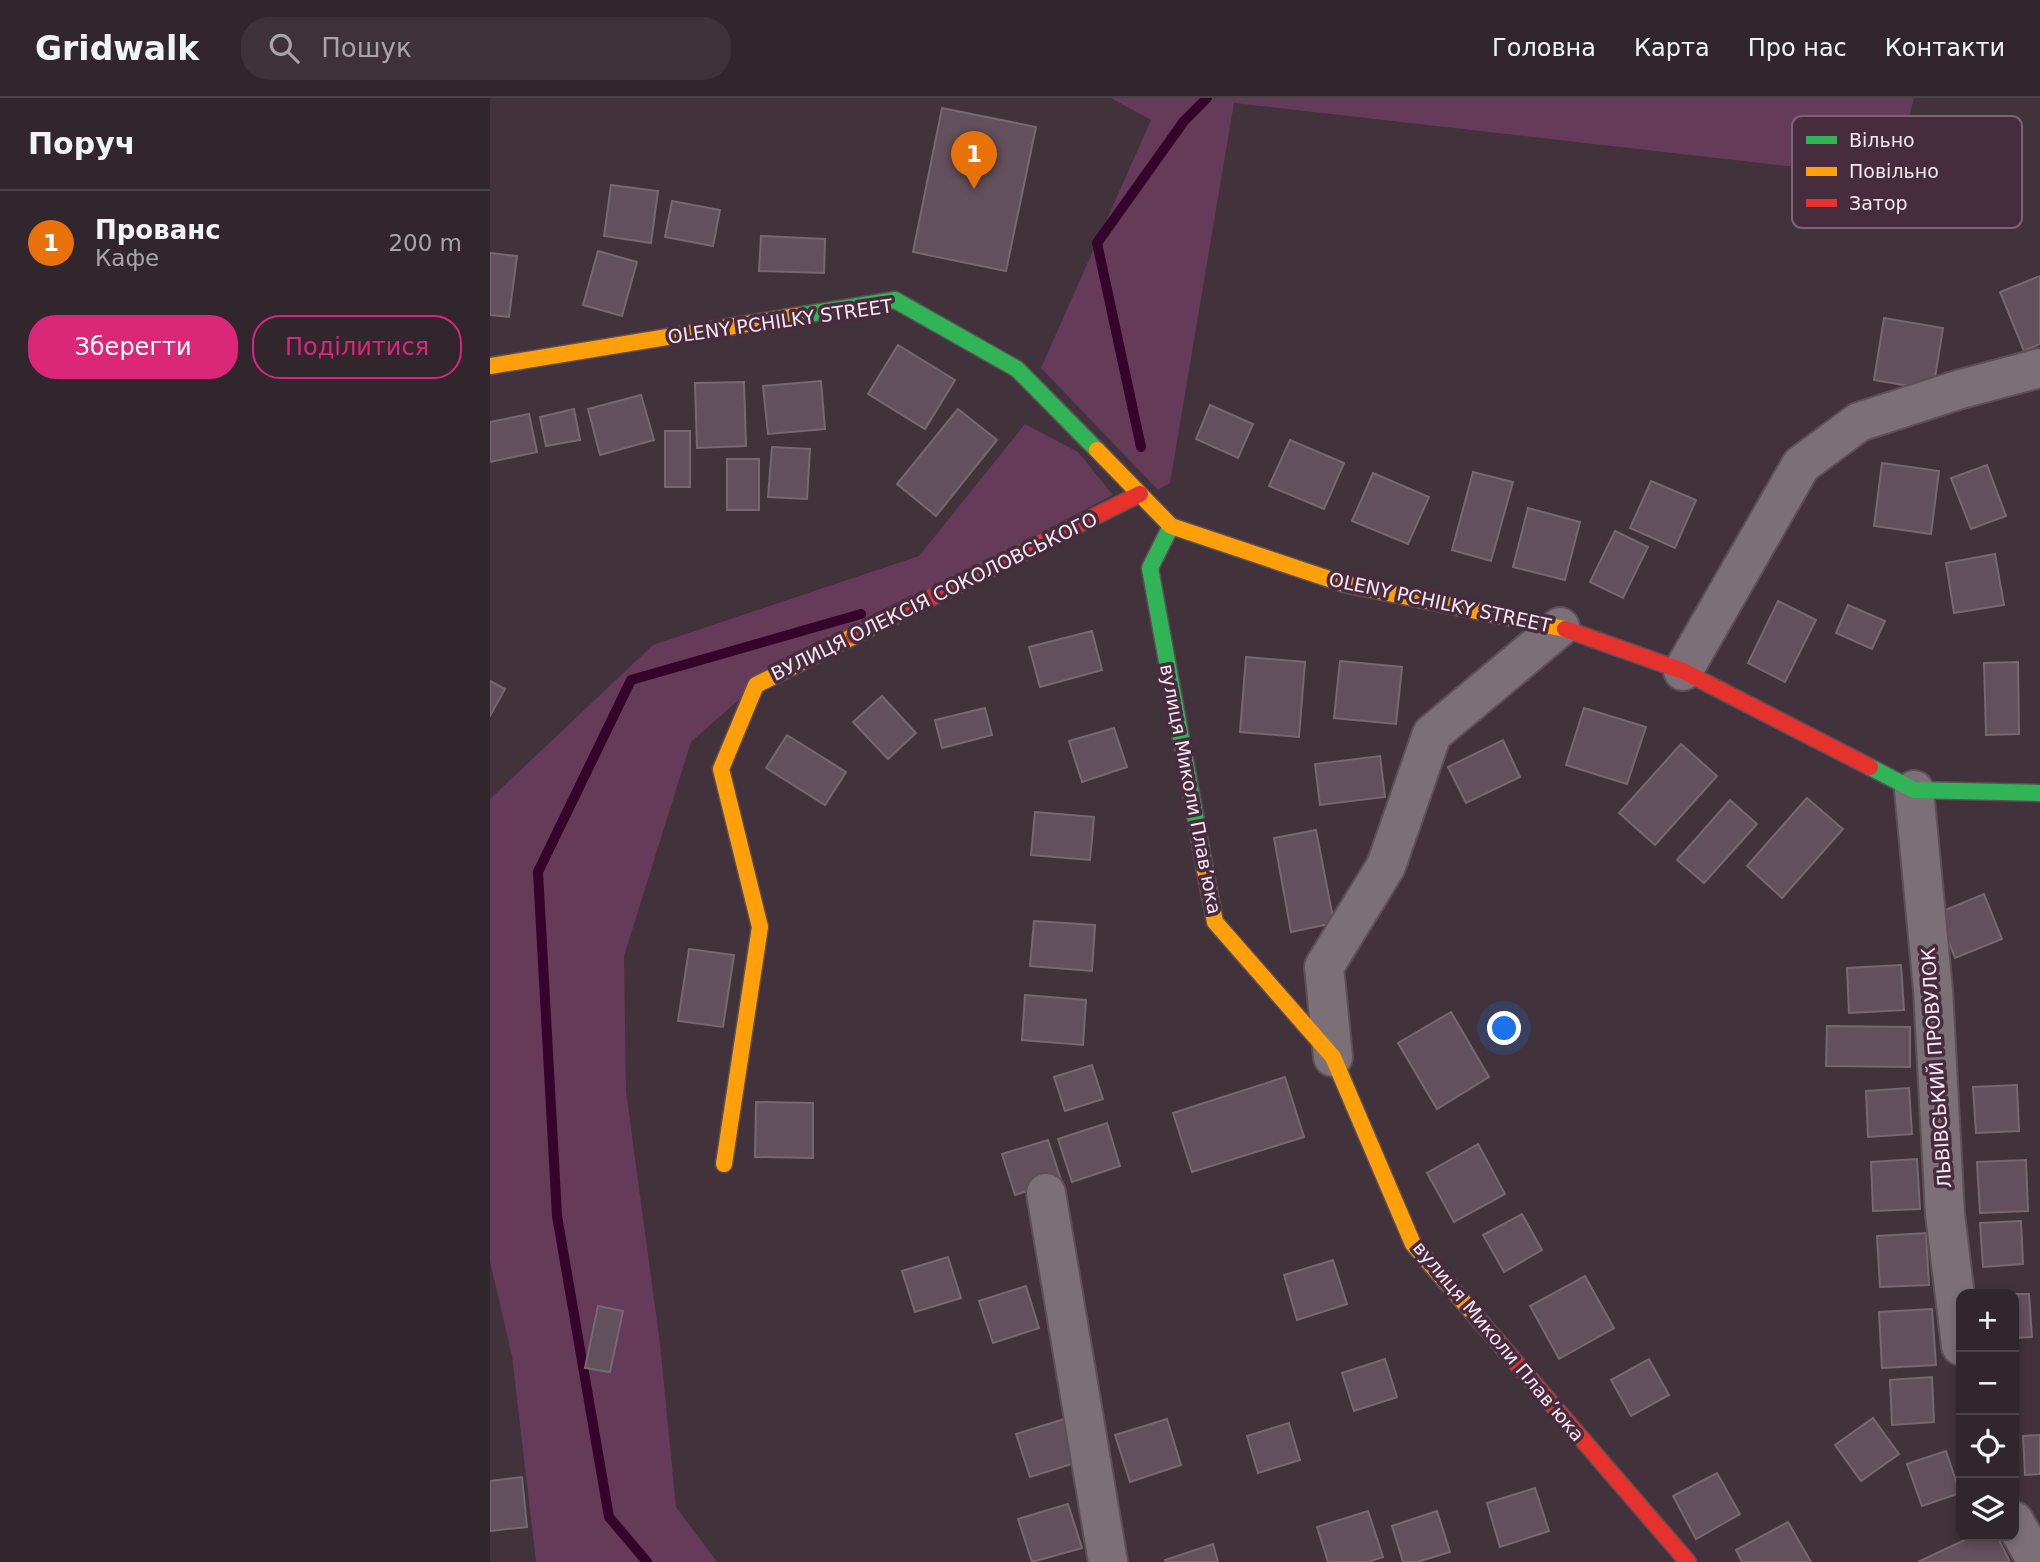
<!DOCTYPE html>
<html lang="uk">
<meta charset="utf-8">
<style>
:root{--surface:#31262d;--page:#3d3239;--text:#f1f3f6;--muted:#a8a5aa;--line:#4c4349;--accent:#db2777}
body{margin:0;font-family:"DejaVu Sans",sans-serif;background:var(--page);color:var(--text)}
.controls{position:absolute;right:21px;bottom:21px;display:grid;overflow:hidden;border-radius:14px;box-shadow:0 4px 10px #0003}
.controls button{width:63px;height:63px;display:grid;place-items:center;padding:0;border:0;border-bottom:2px solid var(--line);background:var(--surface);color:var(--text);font:35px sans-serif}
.you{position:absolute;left:1015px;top:931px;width:24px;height:24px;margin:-18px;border:5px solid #fff;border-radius:50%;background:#1a73e8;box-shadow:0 0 0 10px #1a73e833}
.badge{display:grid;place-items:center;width:46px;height:46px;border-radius:50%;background:var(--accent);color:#fff;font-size:23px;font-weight:700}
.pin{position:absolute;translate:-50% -58px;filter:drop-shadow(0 2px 4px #0008)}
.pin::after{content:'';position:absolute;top:37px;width:24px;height:21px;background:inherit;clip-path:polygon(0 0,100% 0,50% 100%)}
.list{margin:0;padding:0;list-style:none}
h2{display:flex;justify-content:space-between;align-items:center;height:91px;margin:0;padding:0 28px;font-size:30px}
h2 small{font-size:23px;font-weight:400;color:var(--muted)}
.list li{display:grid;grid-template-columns:46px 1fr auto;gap:21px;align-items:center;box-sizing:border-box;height:105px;padding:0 28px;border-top:2px solid var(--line)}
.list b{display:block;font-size:26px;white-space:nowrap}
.list p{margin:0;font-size:23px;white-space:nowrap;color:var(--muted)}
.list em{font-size:23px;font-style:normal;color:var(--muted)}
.actions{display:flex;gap:14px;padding:21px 28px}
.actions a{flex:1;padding:16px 0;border:2px solid var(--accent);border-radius:28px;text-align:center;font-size:24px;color:var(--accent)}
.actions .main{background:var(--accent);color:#fff}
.icon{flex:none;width:38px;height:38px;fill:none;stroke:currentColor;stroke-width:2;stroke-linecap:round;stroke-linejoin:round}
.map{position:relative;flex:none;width:1550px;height:1464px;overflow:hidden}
header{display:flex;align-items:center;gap:42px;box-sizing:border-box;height:98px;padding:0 35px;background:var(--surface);border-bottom:2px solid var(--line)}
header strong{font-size:33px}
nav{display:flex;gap:38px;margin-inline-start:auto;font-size:24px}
.search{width:490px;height:63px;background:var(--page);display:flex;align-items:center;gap:18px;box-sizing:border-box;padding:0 24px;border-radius:28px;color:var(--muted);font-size:26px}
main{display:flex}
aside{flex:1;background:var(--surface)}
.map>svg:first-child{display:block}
</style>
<header>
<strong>Gridwalk</strong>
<div class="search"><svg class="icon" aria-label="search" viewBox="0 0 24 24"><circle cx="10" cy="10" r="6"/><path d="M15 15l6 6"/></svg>Пошук</div>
<nav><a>Головна</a><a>Карта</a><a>Про нас</a><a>Контакти</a></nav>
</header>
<main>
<aside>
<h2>Поруч<small></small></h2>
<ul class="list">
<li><span class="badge" style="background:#e8710a">1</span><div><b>Прованс</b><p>Кафе</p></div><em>200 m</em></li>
</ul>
<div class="actions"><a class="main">Зберегти</a><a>Поділитися</a></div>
</aside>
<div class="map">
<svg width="1550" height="1464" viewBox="0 0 1550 1464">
<rect width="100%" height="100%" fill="#41323c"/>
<g fill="#663a59">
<path d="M621,0H1424L1403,80L744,5L680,385L668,392L551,270L661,22Z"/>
<path d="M535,326L588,354L623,397L278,576L201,644L134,858L136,993L170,1246L186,1409L227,1464H46L22,1258L0,1163V701L163,547L429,458Z"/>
</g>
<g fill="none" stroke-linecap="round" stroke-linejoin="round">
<g stroke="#34042a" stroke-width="10">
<path d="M651,349L607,145L694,23L717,0"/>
<path d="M157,1464L119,1419L67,1118L48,774L141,582L371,516"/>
</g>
</g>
<g fill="#62505c" stroke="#756870" stroke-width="2">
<path d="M452,10L546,29L516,173L423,154Z"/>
<path d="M121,87L168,93L161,145L114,138Z"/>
<path d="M182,103L230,112L223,148L175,139Z"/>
<path d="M271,138L335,141L334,175L269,173Z"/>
<path d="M108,153L147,164L132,218L93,207Z"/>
<path d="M0,155L27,158L19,219L0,217Z"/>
<path d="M1550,178V246L1534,253L1510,194Z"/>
<path d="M1394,220L1453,230L1443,292L1384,282Z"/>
<path d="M408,247L465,282L435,331L378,296Z"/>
<path d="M331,283L335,331L278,336L273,288Z"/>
<path d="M254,284L256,348L207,350L205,285Z"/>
<path d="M151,297L164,342L110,357L98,311Z"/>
<path d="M720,307L763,326L748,360L706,341Z"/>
<path d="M84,311L90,342L56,348L50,319Z"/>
<path d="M468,311L507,342L446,418L407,386Z"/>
<path d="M39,316L47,354L0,364V324Z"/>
<rect x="175" y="333" width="25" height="56"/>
<path d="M800,342L854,365L834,411L779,388Z"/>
<path d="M282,349L320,351L317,401L278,399Z"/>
<rect x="237" y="361" width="32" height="51"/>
<path d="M1392,365L1449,373L1441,436L1384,428Z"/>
<path d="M1497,367L1516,418L1481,431L1461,380Z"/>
<path d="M983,374L1023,384L1001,463L962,452Z"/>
<path d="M883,375L939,399L918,446L862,423Z"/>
<path d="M1161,383L1206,402L1185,450L1140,430Z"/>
<path d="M1038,410L1090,424L1075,482L1023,469Z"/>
<path d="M1125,433L1158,449L1133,500L1100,484Z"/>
<path d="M1505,456L1514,507L1464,515L1456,465Z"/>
<path d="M1288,503L1326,522L1295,584L1258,565Z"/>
<path d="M1358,507L1395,523L1382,551L1346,535Z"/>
<path d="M602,533L612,572L550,589L539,549Z"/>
<path d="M756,559L815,564L809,639L750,634Z"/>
<path d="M850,563L912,569L906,626L844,620Z"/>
<path d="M1528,564L1529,636L1496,637L1494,565Z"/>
<path d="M0,583L15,591L0,618Z"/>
<path d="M392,598L426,635L398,661L363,624Z"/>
<path d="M495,610L502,637L452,650L445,622Z"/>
<path d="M1094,610L1156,629L1137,686L1076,667Z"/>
<path d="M624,630L637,669L592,684L579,643Z"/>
<path d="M297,637L356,674L335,707L276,670Z"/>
<path d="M1013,642L1030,679L976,705L958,669Z"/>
<path d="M1191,646L1227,678L1165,747L1129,715Z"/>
<path d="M890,658L895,699L830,707L825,666Z"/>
<path d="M1317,700L1353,731L1292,800L1257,768Z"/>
<path d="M1240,702L1267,726L1214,785L1187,762Z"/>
<path d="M545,714L604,719L600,762L541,757Z"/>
<path d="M826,732L844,825L801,834L784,740Z"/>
<path d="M1494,796L1512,841L1465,860L1448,815Z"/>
<path d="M544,823L605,827L602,873L540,868Z"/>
<path d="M199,851L244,857L233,929L188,923Z"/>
<path d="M1411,867L1414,912L1359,915L1357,870Z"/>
<path d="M535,897L596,902L593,947L532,942Z"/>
<path d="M961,914L999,979L947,1011L908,945Z"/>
<path d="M1337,928L1420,929V969L1336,968Z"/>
<path d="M602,967L613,1001L575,1013L564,979Z"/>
<path d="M795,979L814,1039L702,1074L683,1015Z"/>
<path d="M1527,987L1529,1033L1486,1035L1483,989Z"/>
<path d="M1419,990L1422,1036L1378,1039L1376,993Z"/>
<path d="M266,1004L323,1005V1060L265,1059Z"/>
<path d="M617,1025L630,1068L582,1084L568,1041Z"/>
<path d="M558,1042L571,1082L525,1097L512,1056Z"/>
<path d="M988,1046L1015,1096L964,1124L937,1075Z"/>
<path d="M1427,1061L1430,1111L1383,1113L1381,1064Z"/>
<path d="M1536,1062L1538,1113L1490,1115L1487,1064Z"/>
<path d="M1032,1116L1052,1152L1014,1174L993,1137Z"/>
<path d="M1531,1123L1533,1166L1493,1169L1490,1125Z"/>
<path d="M1436,1135L1439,1187L1390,1189L1387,1138Z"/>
<path d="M458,1159L471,1200L425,1214L412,1173Z"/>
<path d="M843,1162L857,1206L807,1222L794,1177Z"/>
<path d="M1095,1178L1124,1230L1069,1261L1040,1208Z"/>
<path d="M536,1188L549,1230L503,1245L489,1203Z"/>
<path d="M1524,1196H1539L1542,1239L1524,1240Z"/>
<path d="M108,1208L133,1213L120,1274L95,1270Z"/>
<path d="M1442,1211L1446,1267L1392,1270L1389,1214Z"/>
<path d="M895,1261L907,1299L864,1313L852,1275Z"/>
<path d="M1159,1261L1179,1297L1141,1318L1121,1282Z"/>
<path d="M1442,1279L1444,1324L1402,1327L1400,1282Z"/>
<path d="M1383,1320L1409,1356L1371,1383L1345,1347Z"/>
<path d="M574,1321L588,1364L540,1379L526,1336Z"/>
<path d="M677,1321L691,1367L640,1384L625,1337Z"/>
<path d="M799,1325L810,1362L768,1375L757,1338Z"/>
<path d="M1550,1337V1376L1535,1377L1533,1338Z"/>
<path d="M1456,1353L1470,1395L1432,1408L1417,1366Z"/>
<path d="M1227,1375L1250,1416L1206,1441L1183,1398Z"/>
<path d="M32,1379L37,1429L0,1433V1383Z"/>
<path d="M1045,1390L1059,1433L1010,1449L997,1405Z"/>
<path d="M578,1406L592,1450L542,1464L528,1421Z"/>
<path d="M878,1413L893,1459L878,1464H838L827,1429Z"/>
<path d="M947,1413L960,1454L927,1464H913L902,1428Z"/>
<path d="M1298,1424L1321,1464H1252L1246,1452Z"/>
<path d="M1483,1438H1507L1520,1464H1428Z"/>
<path d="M723,1446L728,1464H676L675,1462Z"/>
</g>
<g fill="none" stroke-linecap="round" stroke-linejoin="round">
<g stroke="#5d4f58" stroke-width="42">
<g id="street">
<path d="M1193,573L1311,367L1369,324L1471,291L1550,270"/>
<path d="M1424,692L1443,892L1455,1116L1471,1248"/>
<path d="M843,959L834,869L896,768L942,636L1070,529"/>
<path d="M556,1095L618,1464"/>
<path d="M1524,1423L1541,1453L1550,1462"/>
</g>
</g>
<g stroke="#5d4f58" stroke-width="19">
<g id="fast">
<path d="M306,218L405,202L527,271L607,352"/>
<path d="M681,428L660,470L715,772"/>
<path d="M1380,669L1424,692L1550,695"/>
</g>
</g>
<g stroke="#5d4f58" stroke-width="19">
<g id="slow">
<path d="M0,268L306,218"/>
<path d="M607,352L681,428L854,486L1075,531"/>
<path d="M715,772L725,824L843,959L923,1146L996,1230"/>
<path d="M234,1066L270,829L231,671L266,587L364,538"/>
</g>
</g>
<g stroke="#5d4f58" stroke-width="19">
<g id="jam">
<path d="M1075,531L1193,573L1380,669"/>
<path d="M364,538L650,396"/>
<path d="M996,1230L1198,1464"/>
</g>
</g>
<use href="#street" stroke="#7c6f78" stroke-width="38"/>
<use href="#fast" stroke="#30b455" stroke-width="16"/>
<use href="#slow" stroke="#ff9f0a" stroke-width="16"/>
<use href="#jam" stroke="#e5322d" stroke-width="16"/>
</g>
<g text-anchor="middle" stroke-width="7" stroke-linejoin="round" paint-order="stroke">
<g font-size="19" fill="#f8e6f1" stroke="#472c3e">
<text transform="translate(290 223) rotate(-8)" y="7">OLENY PCHILKY STREET</text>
<text transform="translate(444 498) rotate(-26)" y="7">ВУЛИЦЯ ОЛЕКСІЯ СОКОЛОВСЬКОГО</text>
<text transform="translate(950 504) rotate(12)" y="7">OLENY PCHILKY STREET</text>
<text transform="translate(701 691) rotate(79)" y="7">вулиця Миколи Плавʼюка</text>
<text transform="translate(1446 970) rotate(-94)" y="7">ЛЬВІВСЬКИЙ ПРОВУЛОК</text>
<text transform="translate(1009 1243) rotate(50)" y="7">вулиця Миколи Плавʼюка</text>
</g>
</g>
<rect x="1302" y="18" width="230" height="112" rx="10" fill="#472c3e" stroke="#7c6474" stroke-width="2"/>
<rect x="1316" y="38" width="31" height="8" fill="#30b455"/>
<rect x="1316" y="69" width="31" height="9" fill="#ff9f0a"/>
<rect x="1316" y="101" width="31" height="8" fill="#e5322d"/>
<g font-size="19" fill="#f8e6f1">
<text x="1359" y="49">Вільно</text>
<text x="1359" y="80">Повільно</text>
<text x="1359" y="112">Затор</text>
</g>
</svg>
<div class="controls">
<button>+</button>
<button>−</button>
<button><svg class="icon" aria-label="locate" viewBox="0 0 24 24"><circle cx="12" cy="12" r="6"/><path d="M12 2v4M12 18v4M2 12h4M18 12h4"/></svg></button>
<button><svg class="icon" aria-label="layers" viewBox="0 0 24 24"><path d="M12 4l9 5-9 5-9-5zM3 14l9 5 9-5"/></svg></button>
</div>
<div class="you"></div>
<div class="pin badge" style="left:484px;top:91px;background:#e8710a">1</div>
</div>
</main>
